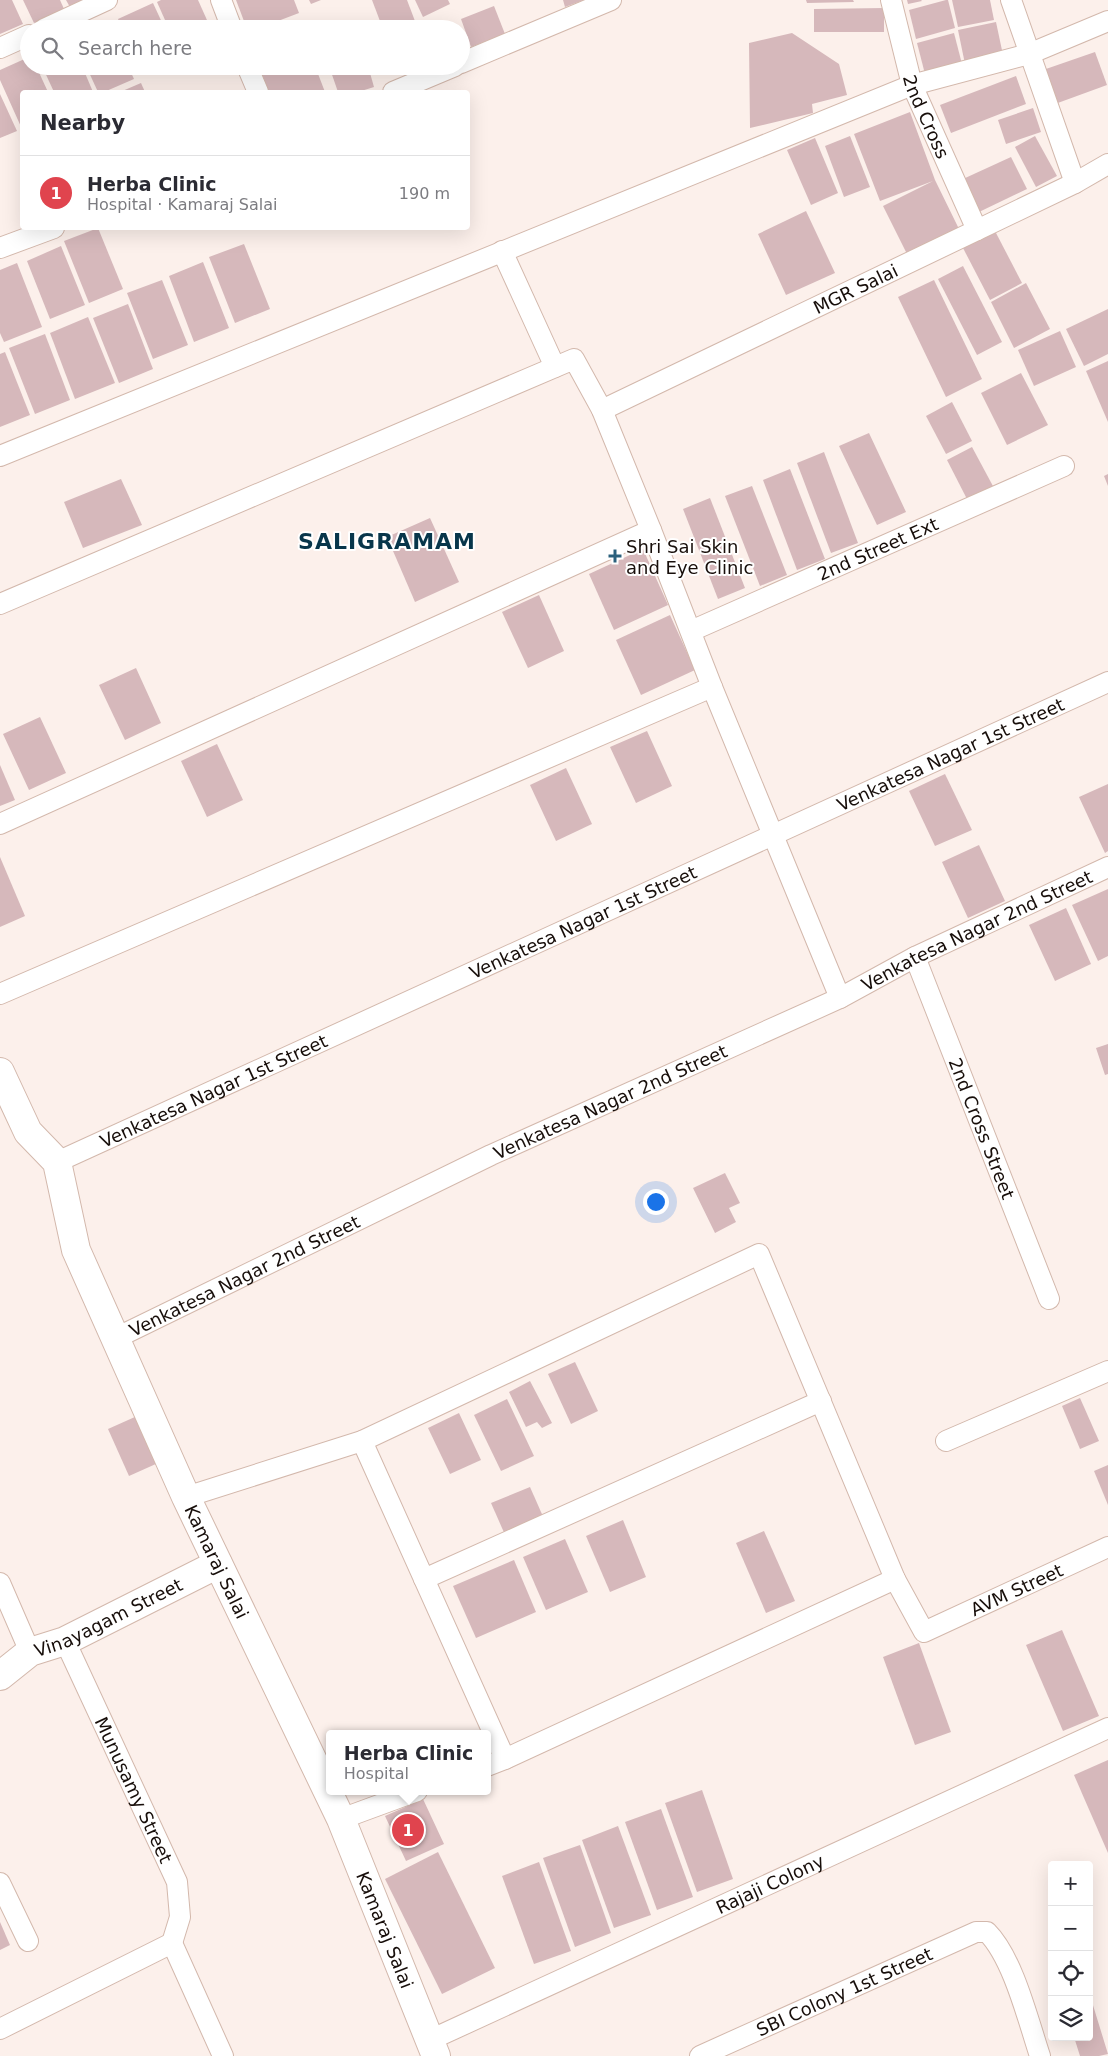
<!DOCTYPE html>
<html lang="en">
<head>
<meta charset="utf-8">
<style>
	body { margin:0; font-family:"DejaVu Sans",sans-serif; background:#f2f2f3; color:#2b2b33 }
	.controls { position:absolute; right:15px; bottom:15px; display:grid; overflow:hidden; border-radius:5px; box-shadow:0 5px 20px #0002 }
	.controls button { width:45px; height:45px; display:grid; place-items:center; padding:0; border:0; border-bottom:1px solid #e1e1e2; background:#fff; color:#2b2b33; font:25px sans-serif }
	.you { position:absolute; left:655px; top:1201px; width:18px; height:18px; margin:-12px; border:4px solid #fff; border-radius:50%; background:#1a73e8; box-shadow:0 0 0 8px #1a73e833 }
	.badge { display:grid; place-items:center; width:32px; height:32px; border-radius:50%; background:#0b8043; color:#fff; font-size:16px; font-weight:700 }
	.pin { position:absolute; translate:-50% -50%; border:2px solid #fff; box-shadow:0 1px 5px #0006 }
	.popup { position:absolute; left:326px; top:1730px; width:165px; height:65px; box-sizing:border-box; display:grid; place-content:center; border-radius:5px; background:#fff; filter:drop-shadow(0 1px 4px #0005); font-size:16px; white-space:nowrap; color:#7c7c81 }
	.popup b { font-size:19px; color:#2b2b33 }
	.popup::after { content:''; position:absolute; left:50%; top:100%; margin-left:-10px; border:10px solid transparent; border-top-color:#fff }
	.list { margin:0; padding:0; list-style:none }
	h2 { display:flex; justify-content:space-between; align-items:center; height:65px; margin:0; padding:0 20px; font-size:21px }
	h2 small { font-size:16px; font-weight:400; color:#7c7c81 }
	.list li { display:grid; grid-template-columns:32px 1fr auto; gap:15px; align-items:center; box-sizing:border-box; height:75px; padding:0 20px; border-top:1px solid #e1e1e2 }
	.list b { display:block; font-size:19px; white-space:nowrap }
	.list p { margin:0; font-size:16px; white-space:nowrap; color:#7c7c81 }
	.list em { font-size:16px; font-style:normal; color:#7c7c81 }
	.icon { flex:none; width:28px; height:28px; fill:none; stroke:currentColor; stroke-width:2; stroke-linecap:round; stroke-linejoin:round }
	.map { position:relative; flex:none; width:1108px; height:2056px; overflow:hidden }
	.search { position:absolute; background:#fff; box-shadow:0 5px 20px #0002; left:20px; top:20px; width:450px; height:55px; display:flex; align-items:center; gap:12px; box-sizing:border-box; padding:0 18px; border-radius:28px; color:#7c7c81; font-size:19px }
	.panel { position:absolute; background:#fff; box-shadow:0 5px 20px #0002; left:20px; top:90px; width:450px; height:140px; border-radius:5px }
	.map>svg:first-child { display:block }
	.building { fill:#d6b8bb }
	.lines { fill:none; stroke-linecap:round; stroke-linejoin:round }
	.street-casing { stroke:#d3b8ac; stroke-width:22 }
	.secondary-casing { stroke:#d3b8ac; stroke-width:30 }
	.street { stroke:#fff; stroke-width:20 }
	.secondary { stroke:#fff; stroke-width:28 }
	.poi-dot { fill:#2b607c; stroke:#fff; stroke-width:2 }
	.labels { text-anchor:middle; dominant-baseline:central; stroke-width:4; stroke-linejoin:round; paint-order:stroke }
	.street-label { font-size:18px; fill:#170e0a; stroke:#fff }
	.poi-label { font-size:18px; fill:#170e0a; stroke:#fff; text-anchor:start }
	.district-label { font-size:22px; font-weight:bold; letter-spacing:1px; fill:#08364b; stroke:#fff }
</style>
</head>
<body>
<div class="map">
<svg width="1108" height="2056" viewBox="0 0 1108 2056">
	<rect width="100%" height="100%" fill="#fcf0eb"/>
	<g class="building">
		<path d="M0,0H12L23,24L0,34Z"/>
		<path d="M23,0H60L64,9L34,23Z"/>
		<path d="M66,0H92L71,9Z"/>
		<path d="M161,0H198L211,29H169L157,2Z"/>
		<path d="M236,0H294L299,13L257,29H247Z"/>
		<path d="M309,0H321L311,4Z"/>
		<path d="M372,0H407L418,29H383Z"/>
		<path d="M415,0H448L450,4L423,17Z"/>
		<path d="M563,0H584L565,7Z"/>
		<path d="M806,0H853L854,2L807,3Z"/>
		<path d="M907,0H921L922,1L908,4Z"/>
		<path d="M946,0H948L955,28L916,39L909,10Z"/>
		<path d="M952,0H990L994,20L958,27Z"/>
		<path d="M153,3L165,29H122L118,19Z"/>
		<path d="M494,6L505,34L471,47L461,19Z"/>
		<path d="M884,8V32H814V9Z"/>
		<path d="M298,21L301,29H278Z"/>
		<path d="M108,22L111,29H94Z"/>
		<path d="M996,22L1003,55L965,64L958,30Z"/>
		<path d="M792,33L839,64L847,95L812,104L813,113L750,128L749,43Z"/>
		<path d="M954,33L962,64L925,74L917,43Z"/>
		<path d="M1095,52L1107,85L1055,104L1043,70Z"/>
		<path d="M29,57V66H36L48,92H22V129L0,80V70Z"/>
		<path d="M42,66H82L93,92H54Z"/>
		<path d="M86,66H128L134,79L104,92H98Z"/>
		<path d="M140,66H161L143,74Z"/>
		<path d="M259,66H315L325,92H269Z"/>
		<path d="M329,66H368L374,87L358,92H338Z"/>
		<path d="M397,66H413L399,72Z"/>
		<path d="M1016,76L1026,104L951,133L940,105Z"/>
		<path d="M141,83L145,92H120Z"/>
		<path d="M0,94L17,131L0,138Z"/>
		<path d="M1033,108L1041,132L1006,144L998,120Z"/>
		<path d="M910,112L935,180L959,229L907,254L883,206L933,181L880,201L854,134Z"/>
		<path d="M850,136L870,187L844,197L825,146Z"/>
		<path d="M1035,136L1057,176L1036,187L1015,147Z"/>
		<path d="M815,138L838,193L811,205L787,150Z"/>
		<path d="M1011,157L1027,189L979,212L963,179Z"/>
		<path d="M806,211L835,273L786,295L758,234Z"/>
		<path d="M98,228L123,289L89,303L64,241Z"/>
		<path d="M995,231L1022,283L990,300L963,248Z"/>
		<path d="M244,244L270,309L235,323L209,257Z"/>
		<path d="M61,246L85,305L50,319L27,261Z"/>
		<path d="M203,262L229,328L194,342L169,276Z"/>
		<path d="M17,263L42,327L4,342L0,333V270Z"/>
		<path d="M963,266L1002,342L977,355L938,279Z"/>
		<path d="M162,280L188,345L153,359L127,293Z"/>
		<path d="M934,280L982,379L946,397L898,297Z"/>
		<path d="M1026,283L1050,329L1014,348L991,302Z"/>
		<path d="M128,304L153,369L119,383L93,318Z"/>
		<path d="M1108,309V354L1084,366L1066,329Z"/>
		<path d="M88,317L115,383L75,399L50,333Z"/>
		<path d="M1060,331L1076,367L1034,386L1018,350Z"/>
		<path d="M45,334L70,400L35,414L9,348Z"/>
		<path d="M5,352L30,415L0,427V354Z"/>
		<path d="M1108,361V422L1086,371Z"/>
		<path d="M1021,373L1048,425L1007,445L981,393Z"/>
		<path d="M952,402L972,441L946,454L926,416Z"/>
		<path d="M869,433L906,512L877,525L839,446Z"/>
		<path d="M972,447L994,488L968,501L947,460Z"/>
		<path d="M824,452L858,543L831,553L797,463Z"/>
		<path d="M790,469L825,559L797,570L763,480Z"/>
		<path d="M1108,474V486L1104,476Z"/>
		<path d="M121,479L142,525L83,548L64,502Z"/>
		<path d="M752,486L787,575L760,586L725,496Z"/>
		<path d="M710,498L745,588L718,599L683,509Z"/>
		<path d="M430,518L459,582L415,602L387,537Z"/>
		<path d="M643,549L668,605L614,630L589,574Z"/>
		<path d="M539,595L564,651L528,668L502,612Z"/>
		<path d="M670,615L695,670L641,695L616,640Z"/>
		<path d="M136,668L161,723L125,740L99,685Z"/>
		<path d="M40,717L66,773L29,790L3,734Z"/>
		<path d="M647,731L672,786L636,803L610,747Z"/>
		<path d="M217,744L243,800L207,817L181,761Z"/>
		<path d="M0,765L15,800L0,806Z"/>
		<path d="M566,768L592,824L556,841L530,785Z"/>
		<path d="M945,774L972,830L935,846L909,791Z"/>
		<path d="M1108,784V851L1105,853L1079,797Z"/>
		<path d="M979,845L1005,901L968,918L942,862Z"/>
		<path d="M0,857L25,916L0,927Z"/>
		<path d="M1108,889V956L1098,961L1072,905Z"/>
		<path d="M1066,908L1091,964L1055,981L1029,925Z"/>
		<path d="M1108,1044V1074L1105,1075L1096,1048Z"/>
		<path d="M725,1173L740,1203L729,1208L736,1222L715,1233L693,1188Z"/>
		<path d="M575,1362L598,1411L571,1424L548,1374Z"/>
		<path d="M530,1381L552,1423L542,1428L537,1422L526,1427L509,1392Z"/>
		<path d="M1080,1398L1099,1441L1080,1449L1062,1406Z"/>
		<path d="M507,1399L534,1456L501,1471L474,1415Z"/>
		<path d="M146,1412L167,1459L129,1476L108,1429Z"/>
		<path d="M459,1413L481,1460L450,1474L428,1428Z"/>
		<path d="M1108,1465V1505L1094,1471Z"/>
		<path d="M530,1487L545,1521L506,1537L491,1503Z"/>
		<path d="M623,1520L646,1577L610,1592L586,1536Z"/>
		<path d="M764,1531L795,1601L766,1613L736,1543Z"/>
		<path d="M565,1539L588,1592L546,1610L523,1557Z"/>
		<path d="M514,1560L536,1612L476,1638L453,1586Z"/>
		<path d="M1062,1630L1099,1716L1063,1731L1026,1645Z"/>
		<path d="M919,1643L951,1732L915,1745L883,1657Z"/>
		<path d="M1108,1760V1853L1074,1775Z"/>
		<path d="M702,1790L733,1879L697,1892L665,1803Z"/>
		<path d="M423,1799L444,1844L406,1861L385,1816Z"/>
		<path d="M661,1809L693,1897L657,1910L625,1822Z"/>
		<path d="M618,1826L651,1915L614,1928L582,1840Z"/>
		<path d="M580,1845L611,1933L575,1947L543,1858Z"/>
		<path d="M438,1852L495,1968L442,1994L385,1879Z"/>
		<path d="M539,1862L571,1951L534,1964L502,1876Z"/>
		<path d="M0,1922L10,1945L0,1950Z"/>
		<path d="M1092,2002L1108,2054L1099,2056H1080L1074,2037H1089V2003Z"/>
	</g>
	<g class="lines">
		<g class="street-casing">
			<g id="street">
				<path d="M221,0L232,29"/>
				<path id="s1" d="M891,0L912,85L977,230"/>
				<path d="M1011,0L1075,183"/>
				<path d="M44,29L107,0"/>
				<path d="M0,48L29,35"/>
				<path d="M461,63L611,0"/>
				<path d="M247,66L258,92"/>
				<path d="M393,92L455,66"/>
				<path d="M0,248L54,228"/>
				<path d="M502,251L555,367"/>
				<path id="s2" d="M602,410L1075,183L1108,164"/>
				<path d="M0,456L912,85L1029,54L1108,21"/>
				<path d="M0,604L574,359L602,410L651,530L712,687L840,998"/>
				<path id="s3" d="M691,631L1064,466"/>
				<path d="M0,824L651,530"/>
				<path id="s4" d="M915,957L1049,1299"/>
				<path d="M0,994L712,687"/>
				<path id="s5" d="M57,1162L1108,682"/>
				<path id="s6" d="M114,1339L491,1155L840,998L915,957L1108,867"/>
				<path d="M362,1441L505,1759"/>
				<path d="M946,1441L1108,1371"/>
				<path id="s7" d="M186,1497L362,1441L759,1254L895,1579L924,1632L1108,1547"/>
				<path d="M424,1579L821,1401"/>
				<path d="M0,1583L30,1652"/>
				<path id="s8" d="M65,1641L177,1882L180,1917L172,1943"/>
				<path d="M487,1766L505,1759L895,1579"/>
				<path d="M341,1819L417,1791"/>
				<path d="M0,1883L28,1941"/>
				<path d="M172,1943L223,2056"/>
				<path d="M0,2029L172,1943"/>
				<path id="s9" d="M430,2040L1108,1728"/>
				<path id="s10" d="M700,2056L976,1932H987C1013,1958 1028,2020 1040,2056"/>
			</g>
		</g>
		<g class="secondary-casing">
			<g id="secondary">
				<path id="s11" d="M0,1072L28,1132L57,1162L76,1250L186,1497L341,1819L436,2056"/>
				<path id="s12" d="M0,1676L30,1652L65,1641L218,1564"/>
			</g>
		</g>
		<use href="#street" class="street"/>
		<use href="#secondary" class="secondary"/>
	</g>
	<path class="poi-dot" d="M612.5 548.5h5v5h5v5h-5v5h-5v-5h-5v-5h5z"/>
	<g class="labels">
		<g class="street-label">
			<text stroke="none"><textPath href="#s1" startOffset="122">2nd Cross</textPath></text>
			<text stroke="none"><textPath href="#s2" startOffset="281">MGR Salai</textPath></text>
			<text stroke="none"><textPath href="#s3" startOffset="204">2nd Street Ext</textPath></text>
			<text stroke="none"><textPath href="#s5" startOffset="982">Venkatesa Nagar 1st Street</textPath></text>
			<text stroke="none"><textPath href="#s5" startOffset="578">Venkatesa Nagar 1st Street</textPath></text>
			<text stroke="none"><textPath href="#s6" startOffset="955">Venkatesa Nagar 2nd Street</textPath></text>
			<text stroke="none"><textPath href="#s5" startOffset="172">Venkatesa Nagar 1st Street</textPath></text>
			<text stroke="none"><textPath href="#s6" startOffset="550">Venkatesa Nagar 2nd Street</textPath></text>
			<text stroke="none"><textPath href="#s4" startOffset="184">2nd Cross Street</textPath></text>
			<text stroke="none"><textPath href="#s6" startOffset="145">Venkatesa Nagar 2nd Street</textPath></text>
			<text stroke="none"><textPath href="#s11" startOffset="540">Kamaraj Salai</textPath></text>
			<text stroke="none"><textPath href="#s7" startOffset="1138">AVM Street</textPath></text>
			<text stroke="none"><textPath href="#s12" startOffset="124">Vinayagam Street</textPath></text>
			<text stroke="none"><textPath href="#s8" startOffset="164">Munusamy Street</textPath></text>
			<text stroke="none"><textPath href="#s9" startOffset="374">Rajaji Colony</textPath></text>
			<text stroke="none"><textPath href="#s11" startOffset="945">Kamaraj Salai</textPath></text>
			<text stroke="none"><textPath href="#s10" startOffset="158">SBI Colony 1st Street</textPath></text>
		</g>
		<g class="poi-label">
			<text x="626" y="546">Shri Sai Skin<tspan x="626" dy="21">and Eye Clinic</tspan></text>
		</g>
		<g class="district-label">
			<text x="387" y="541">SALIGRAMAM</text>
		</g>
	</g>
</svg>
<div class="controls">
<button>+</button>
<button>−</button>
<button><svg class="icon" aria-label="locate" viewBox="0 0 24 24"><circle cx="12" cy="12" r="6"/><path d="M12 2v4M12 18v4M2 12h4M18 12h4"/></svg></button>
<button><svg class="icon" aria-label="layers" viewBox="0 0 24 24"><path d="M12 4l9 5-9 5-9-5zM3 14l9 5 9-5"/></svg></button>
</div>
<div class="you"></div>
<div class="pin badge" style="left:408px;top:1830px;background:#e0444e">1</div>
<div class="popup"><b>Herba Clinic</b>Hospital</div>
<div class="search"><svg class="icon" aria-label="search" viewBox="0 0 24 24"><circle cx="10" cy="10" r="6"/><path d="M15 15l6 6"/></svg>Search here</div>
<section class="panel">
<h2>Nearby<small></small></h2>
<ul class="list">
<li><span class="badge" style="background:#e0444e">1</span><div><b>Herba Clinic</b><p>Hospital · Kamaraj Salai</p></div><em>190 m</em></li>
</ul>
</section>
</div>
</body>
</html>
